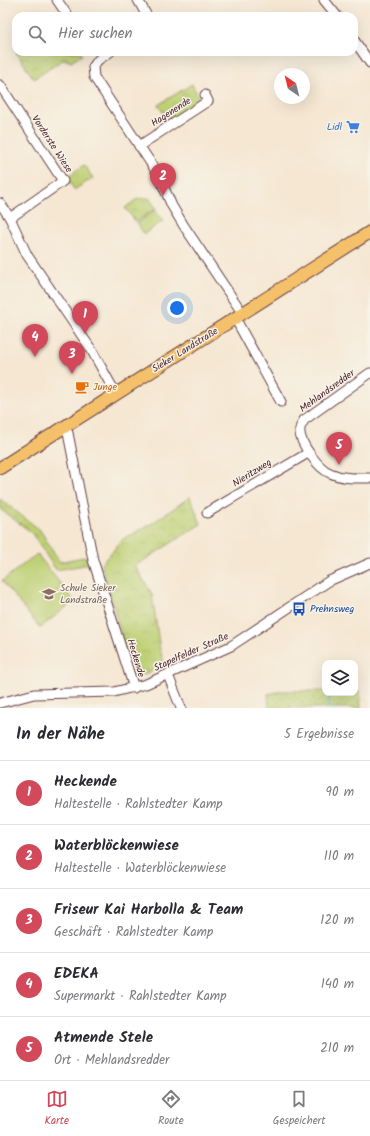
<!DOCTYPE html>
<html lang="de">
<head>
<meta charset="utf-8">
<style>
	body { margin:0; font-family:Kalam,sans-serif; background:#f2f2f3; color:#2b2b33 }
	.controls { position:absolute; right:12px; bottom:12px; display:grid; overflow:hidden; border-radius:8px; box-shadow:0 4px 16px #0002 }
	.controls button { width:36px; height:36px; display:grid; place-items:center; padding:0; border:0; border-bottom:1px solid #e1e1e2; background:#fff; color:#2b2b33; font:20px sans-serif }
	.compass { position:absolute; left:274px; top:68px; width:36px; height:36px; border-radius:50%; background:#fff; box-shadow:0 4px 16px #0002; rotate:325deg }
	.you { position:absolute; left:177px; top:308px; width:14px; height:14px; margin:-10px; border:3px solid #fff; border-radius:50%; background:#1a73e8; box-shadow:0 0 0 6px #1a73e833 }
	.badge { display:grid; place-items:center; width:26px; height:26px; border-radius:50%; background:#d1495b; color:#fff; font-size:13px; font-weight:700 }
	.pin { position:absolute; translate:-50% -33px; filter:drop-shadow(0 1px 2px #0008) }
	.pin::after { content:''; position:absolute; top:21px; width:14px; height:12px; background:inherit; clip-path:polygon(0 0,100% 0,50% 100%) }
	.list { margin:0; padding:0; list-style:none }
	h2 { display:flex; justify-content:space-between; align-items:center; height:52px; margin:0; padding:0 16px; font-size:17px }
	h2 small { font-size:13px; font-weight:400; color:#7c7c81 }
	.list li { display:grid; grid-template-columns:26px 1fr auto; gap:12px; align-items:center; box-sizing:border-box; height:64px; padding:0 16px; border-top:1px solid #e1e1e2 }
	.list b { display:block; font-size:15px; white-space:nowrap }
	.list p { margin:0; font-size:13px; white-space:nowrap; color:#7c7c81 }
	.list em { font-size:13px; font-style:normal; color:#7c7c81 }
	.icon { flex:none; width:22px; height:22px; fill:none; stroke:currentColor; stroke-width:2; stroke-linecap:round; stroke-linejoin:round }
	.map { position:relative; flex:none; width:370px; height:708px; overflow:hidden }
	.search { position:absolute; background:#fff; box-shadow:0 4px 16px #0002; left:12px; right:12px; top:12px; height:44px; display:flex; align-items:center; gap:10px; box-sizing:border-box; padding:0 14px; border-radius:12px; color:#7c7c81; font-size:15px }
	.sheet { height:372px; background:#fff }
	nav { display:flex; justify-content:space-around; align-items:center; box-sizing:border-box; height:56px; border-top:1px solid #e1e1e2; background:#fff; font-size:11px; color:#7c7c81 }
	nav a { display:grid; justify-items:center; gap:2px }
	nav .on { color:#d1495b }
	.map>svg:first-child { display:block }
	.grass { fill:url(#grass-dots); stroke:#847850 }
	.park { fill:url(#park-crowns); stroke:#847850 }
	.pitch { fill:#bed074; stroke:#847850 }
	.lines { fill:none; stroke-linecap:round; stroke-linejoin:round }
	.stream { stroke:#4fbacb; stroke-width:2 }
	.minor-casing { stroke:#643d44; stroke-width:11 }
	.major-casing { stroke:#643d44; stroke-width:14 }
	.minor { stroke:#fff; stroke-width:9 }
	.major { stroke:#f4c16a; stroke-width:12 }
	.labels { text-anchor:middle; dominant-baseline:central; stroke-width:3; stroke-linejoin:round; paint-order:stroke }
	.street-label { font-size:10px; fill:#4a1f2b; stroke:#f7f3e8 }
	.shop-label { font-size:10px; fill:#366cbe; stroke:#f7f3e8; text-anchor:end }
	.food-label { font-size:10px; fill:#c56008; stroke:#f7f3e8; text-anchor:start }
	.education-label { font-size:10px; fill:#785e54; stroke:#f7f3e8; text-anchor:start }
	.transit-label { font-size:10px; fill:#164399; stroke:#f7f3e8; text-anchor:start }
</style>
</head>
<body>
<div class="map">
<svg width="370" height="708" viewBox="0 0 370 708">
	<defs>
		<pattern id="grass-dots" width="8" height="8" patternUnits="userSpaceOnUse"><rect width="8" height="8" fill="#bed074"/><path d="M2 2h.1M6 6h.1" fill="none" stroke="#a5b265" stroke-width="1.8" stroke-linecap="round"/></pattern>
		<pattern id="park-crowns" width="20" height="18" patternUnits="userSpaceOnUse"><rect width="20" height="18" fill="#bed074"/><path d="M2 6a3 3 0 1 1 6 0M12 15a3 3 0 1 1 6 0" fill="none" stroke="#a5b265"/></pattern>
	</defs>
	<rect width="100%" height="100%" fill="#f7f3e8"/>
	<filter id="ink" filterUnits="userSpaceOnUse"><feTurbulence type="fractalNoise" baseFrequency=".025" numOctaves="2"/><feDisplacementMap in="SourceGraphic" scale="8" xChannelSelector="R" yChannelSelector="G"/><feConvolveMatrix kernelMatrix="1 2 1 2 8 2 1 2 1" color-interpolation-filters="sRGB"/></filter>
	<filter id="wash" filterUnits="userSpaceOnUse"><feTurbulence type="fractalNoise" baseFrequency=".012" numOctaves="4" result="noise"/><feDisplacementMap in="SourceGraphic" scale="16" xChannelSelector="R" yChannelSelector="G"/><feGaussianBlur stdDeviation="0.9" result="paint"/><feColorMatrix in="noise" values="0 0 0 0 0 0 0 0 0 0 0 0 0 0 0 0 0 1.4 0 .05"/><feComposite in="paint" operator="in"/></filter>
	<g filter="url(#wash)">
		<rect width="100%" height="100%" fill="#f5e7d2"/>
		<path class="grass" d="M283,691H325V693H355V691H360L361,708H269L268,694Z"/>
		<g class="park">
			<path d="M16,52H80L82,55L71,62L64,59L34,79Z"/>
			<path d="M192,84L200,100L169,121L158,105Z"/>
			<path d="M84,165L93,178L74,190L68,176Z"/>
			<path d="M149,198L156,208L136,222L125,208L137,199Z"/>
			<path d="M190,497L201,524L135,566L152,594L160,650L165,666L134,678L101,564L123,539L151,524Z"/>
			<path d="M0,499L40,530L60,562L88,556L90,564L56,570L31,532L0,509Z"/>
		</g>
		<g class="pitch">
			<path d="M155,210L163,221L144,234L137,223Z"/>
			<path d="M37,554L74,601L40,628L2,581Z"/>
		</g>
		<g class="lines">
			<path class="stream" d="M329,708V697"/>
		</g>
	</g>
	<g filter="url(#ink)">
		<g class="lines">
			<g class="minor-casing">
				<g id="minor">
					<path d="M57,0L68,16"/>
					<path d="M138,0L147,16"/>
					<path d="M324,0L337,16"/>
					<path d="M354,40L370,63"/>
					<path d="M110,52L98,60L93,67L94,77L158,174L172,206L184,226L243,314"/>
					<path d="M0,85L63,181L10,218"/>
					<path d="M139,146L208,101L205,95"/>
					<path d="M0,203L10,218L27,255L91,349L116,394"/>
					<path d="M235,318L281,402"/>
					<path d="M370,373L304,420C303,423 300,426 300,429C298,442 319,469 330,473C343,479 356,478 370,478"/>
					<path d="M64,426L68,433L93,560L134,688"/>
					<path d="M207,513L308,453"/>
					<path d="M168,675L181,708"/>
					<path d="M0,703L34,694L114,692L146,684L231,646L329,581L370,563"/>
				</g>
			</g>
			<g class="major-casing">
				<path id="major" d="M0,468L370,232"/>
			</g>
			<use href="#minor" class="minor"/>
			<use href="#major" class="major"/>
		</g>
	</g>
	<defs>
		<g id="supermarket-bare" transform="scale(1.08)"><path d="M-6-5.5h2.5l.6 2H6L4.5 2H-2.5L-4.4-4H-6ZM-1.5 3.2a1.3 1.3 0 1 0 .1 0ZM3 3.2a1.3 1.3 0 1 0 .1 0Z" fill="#3f7fe0" stroke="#f7f3e8" stroke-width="2.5" paint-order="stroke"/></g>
		<g id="cafe-bare" transform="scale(1.08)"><path d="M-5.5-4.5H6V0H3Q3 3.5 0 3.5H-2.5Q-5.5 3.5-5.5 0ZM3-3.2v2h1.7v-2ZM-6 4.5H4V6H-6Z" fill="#e8710a" stroke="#f7f3e8" stroke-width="2.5" paint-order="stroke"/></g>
		<g id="school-bare" transform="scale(1.08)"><path d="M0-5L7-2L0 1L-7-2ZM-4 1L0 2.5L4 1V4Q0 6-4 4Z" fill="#8d6e63" stroke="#f7f3e8" stroke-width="2.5" paint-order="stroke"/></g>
		<g id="bus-bare" transform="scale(1.08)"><path d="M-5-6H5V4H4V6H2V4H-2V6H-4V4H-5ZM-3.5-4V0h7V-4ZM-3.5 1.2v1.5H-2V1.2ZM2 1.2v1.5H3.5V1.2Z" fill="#1a4fb4" stroke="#f7f3e8" stroke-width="2.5" paint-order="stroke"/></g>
	</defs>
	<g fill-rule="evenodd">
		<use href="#supermarket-bare" x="353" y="127"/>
		<use href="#cafe-bare" x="82" y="387"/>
		<use href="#school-bare" x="49" y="594"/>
		<use href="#bus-bare" x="299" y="609"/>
	</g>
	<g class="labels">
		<g class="street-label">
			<text transform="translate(171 112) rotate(-33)">Hagenende</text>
			<text transform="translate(52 144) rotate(57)">Vorderste Wiese</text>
			<text transform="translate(185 350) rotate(-32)">Sieker Landstraße</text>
			<text transform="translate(327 391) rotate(-36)">Mehlandsredder</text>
			<text transform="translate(252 473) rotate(-32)">Nieritzweg</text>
			<text transform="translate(191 652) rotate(-24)">Stapelfelder Straße</text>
			<text transform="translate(136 658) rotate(73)">Heckende</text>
		</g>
		<g class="shop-label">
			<text x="342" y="127">Lidl</text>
		</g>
		<g class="food-label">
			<text x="93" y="387">Junge</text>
		</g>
		<g class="education-label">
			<text x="60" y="588">Schule Sieker<tspan x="60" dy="12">Landstraße</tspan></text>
		</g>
		<g class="transit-label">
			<text x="310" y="609">Prehnsweg</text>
		</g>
	</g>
</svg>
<div class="controls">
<button><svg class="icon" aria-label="layers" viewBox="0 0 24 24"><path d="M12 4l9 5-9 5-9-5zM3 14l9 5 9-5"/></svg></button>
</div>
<svg class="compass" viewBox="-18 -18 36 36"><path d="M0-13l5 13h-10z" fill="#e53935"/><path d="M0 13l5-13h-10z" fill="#7c7c81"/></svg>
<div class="you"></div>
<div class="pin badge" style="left:85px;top:334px">1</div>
<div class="pin badge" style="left:163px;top:196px">2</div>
<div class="pin badge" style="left:72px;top:374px">3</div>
<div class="pin badge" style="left:35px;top:357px">4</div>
<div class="pin badge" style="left:339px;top:465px">5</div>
<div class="search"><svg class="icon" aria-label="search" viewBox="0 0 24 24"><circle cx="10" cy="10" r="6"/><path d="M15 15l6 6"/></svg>Hier suchen</div>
</div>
<section class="sheet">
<h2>In der Nähe<small>5 Ergebnisse</small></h2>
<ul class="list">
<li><span class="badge">1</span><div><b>Heckende</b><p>Haltestelle · Rahlstedter Kamp</p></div><em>90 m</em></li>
<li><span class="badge">2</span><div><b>Waterblöckenwiese</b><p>Haltestelle · Waterblöckenwiese</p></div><em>110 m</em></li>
<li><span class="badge">3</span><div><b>Friseur Kai Harbolla &amp; Team</b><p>Geschäft · Rahlstedter Kamp</p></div><em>120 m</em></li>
<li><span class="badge">4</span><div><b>EDEKA</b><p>Supermarkt · Rahlstedter Kamp</p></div><em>140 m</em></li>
<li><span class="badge">5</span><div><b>Atmende Stele</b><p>Ort · Mehlandsredder</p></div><em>210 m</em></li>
</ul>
</section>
<nav>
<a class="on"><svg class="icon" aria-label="map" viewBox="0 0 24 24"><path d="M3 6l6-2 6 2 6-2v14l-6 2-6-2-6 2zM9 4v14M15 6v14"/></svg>Karte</a>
<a><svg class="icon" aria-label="directions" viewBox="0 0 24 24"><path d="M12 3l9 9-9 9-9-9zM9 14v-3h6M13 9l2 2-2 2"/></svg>Route</a>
<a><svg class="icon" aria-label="saved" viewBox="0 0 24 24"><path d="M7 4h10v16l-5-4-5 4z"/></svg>Gespeichert</a>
</nav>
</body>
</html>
